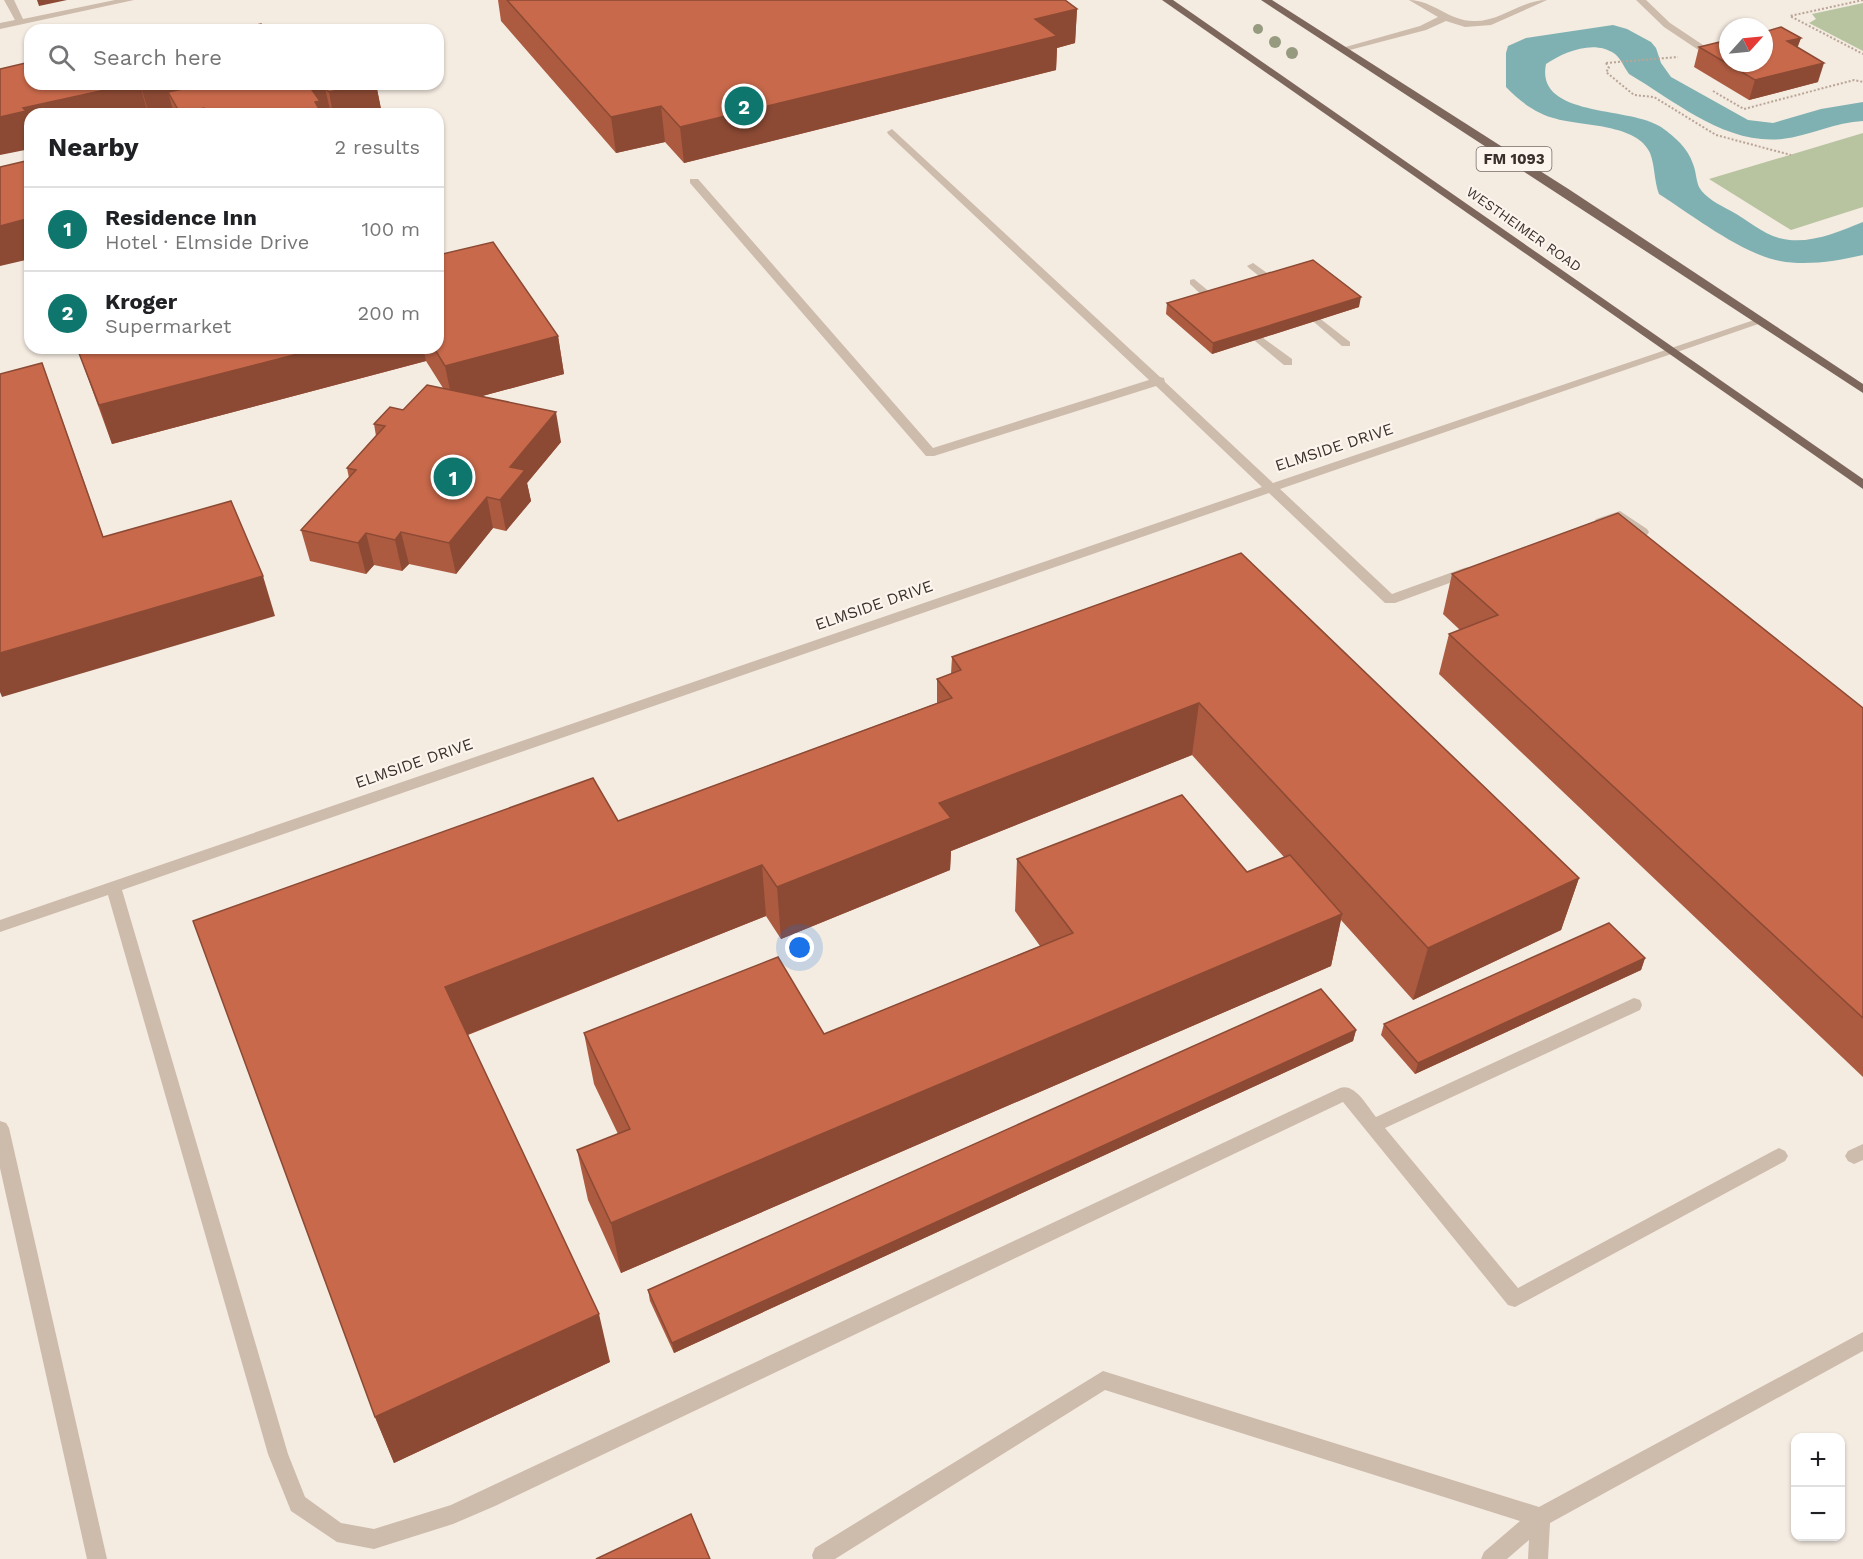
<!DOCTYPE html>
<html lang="en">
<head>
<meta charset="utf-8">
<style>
	body { margin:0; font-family:"Work Sans",sans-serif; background:#f2f2f2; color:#202124 }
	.controls { position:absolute; right:18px; bottom:18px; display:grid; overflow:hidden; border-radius:12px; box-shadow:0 2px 4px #0004 }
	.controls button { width:54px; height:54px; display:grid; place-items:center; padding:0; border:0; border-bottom:2px solid #e0e0e0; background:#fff; color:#202124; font:30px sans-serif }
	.compass { position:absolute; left:1719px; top:18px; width:54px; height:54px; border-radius:50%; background:#fff; box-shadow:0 2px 4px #0004; rotate:63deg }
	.you { position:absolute; left:800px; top:948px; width:21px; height:21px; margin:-15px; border:4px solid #fff; border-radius:50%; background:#1a73e8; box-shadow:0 0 0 9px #1a73e833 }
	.badge { display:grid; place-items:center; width:39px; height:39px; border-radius:50%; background:#0f766e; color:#fff; font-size:20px; font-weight:700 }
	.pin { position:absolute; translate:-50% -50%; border:3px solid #fff; box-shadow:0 2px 6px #0006 }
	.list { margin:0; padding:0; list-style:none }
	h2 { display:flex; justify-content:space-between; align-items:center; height:78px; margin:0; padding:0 24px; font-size:26px }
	h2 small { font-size:20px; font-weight:400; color:#757577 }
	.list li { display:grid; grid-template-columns:39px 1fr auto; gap:18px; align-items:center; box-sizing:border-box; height:84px; padding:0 24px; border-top:2px solid #e0e0e0 }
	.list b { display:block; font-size:22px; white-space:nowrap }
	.list p { margin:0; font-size:20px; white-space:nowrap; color:#757577 }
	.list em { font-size:20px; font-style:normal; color:#757577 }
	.icon { flex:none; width:33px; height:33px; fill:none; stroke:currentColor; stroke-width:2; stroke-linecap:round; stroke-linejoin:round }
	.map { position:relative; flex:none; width:1863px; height:1559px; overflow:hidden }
	.search { position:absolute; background:#fff; box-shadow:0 2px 4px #0004; left:24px; top:24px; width:420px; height:66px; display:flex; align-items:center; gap:15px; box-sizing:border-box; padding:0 21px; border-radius:18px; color:#757577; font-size:22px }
	.panel { position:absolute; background:#fff; box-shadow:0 2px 4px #0004; left:24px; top:108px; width:420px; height:246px; border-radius:18px }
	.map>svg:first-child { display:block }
	.green { fill:#b8c4a0 }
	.water { fill:#7fb0b2 }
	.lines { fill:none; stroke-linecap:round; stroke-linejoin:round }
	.path { stroke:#b9a596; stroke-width:2; stroke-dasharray:2 2; stroke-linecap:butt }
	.minor { fill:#cdbbac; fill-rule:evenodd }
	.major { fill:#7d675c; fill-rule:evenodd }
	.path-bridge { stroke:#b9a596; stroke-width:2; stroke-dasharray:2 2; stroke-linecap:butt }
	.tree { fill:#969b7f }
	.wall { fill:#ac5a40 }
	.shaded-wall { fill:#8c4a34 }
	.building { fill:#c8694b; stroke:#8c4a34; stroke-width:1.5 }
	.labels { text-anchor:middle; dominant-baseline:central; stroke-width:4.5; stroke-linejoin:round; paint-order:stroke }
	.far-street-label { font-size:14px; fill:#3b302b; stroke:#fbf5ee }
	.shield { fill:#fbf5ee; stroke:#756b66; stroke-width:1.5 }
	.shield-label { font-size:15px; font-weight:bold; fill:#3b302b }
	.street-label { font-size:16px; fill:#3b302b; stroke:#fbf5ee }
</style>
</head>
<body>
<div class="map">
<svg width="1863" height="1559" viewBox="0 0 1863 1559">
	<rect width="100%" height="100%" fill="#f4ebe1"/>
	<g class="green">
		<path d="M1863,3V51L1809,23L1816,19L1812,14Z"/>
		<path d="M1863,133V207L1791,230L1709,179Z"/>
	</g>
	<path class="water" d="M1613,25L1627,29L1651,42L1656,48L1661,63L1671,77L1748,120L1773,123L1821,109L1863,102V121C1836,122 1809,136 1782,139C1725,145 1675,101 1629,74C1624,67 1621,59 1615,54C1594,39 1564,52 1546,64C1535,118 1630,106 1661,127C1675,137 1688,148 1693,164C1696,171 1696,180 1699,187C1705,198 1720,205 1731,211C1746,219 1763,234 1779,238C1807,246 1838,232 1863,222V255C1837,261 1806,266 1780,261C1742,254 1692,215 1659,194C1654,181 1655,165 1650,153C1638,124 1582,126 1557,119C1537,114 1520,102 1506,87V53L1508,46L1526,38Z"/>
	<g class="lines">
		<g class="path">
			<path d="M1863,0L1790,16L1863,54"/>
			<path d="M1606,63L1609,68L1606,72L1634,95L1654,97L1716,135L1791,155"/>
			<path d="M1713,91L1744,109L1854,80L1863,82"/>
		</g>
		<g class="minor">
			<path d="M4,0H14L23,19L115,0H134L0,29V23L15,20Z"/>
			<path d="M1409,0C1433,0 1450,22 1475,21C1501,21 1521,0 1547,0L1491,25L1465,27L1446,21L1426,30L1342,52V48L1420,26L1438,17Z"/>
			<path d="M1636,0H1646L1670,23L1718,55V59H1712L1664,27Z"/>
			<path d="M892,129L1160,377L1164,378L1165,382L1273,483L1757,319H1765L1767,321L1280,489L1392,594L1464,568L1469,567L1476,571L1474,574L1395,603H1385L1269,493L122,890L288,1454L305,1497L341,1523L374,1529L451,1505L1340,1088C1355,1083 1367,1106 1376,1117L1634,998L1640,1000L1642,1005L1640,1010L1385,1128L1518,1288L1773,1151L1779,1148L1785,1151L1788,1156L1785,1161L1515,1307L1508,1305L1343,1102L495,1506L453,1524L374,1549L337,1542L291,1511L268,1454L108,895L0,932V920L1262,487L1156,386L934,456H926L690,183V179H698L933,448L1149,380L888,134L887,132Z"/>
			<path d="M1253,263L1277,280V284H1269L1249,268L1247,266Z"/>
			<path d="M1194,279L1217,298V302H1209L1190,284V280Z"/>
			<path d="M1318,317L1350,342V346H1342L1314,322L1312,320Z"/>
			<path d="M1259,335L1292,359V365H1284L1255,341V337Z"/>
			<path d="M1620,511L1647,529L1649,532L1647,535H1637L1618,520L1601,526L1594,522L1596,519Z"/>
			<path d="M0,1121L6,1123L9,1128L107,1559H87L0,1168Z"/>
			<path d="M1863,1144V1160L1854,1164L1848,1161L1845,1156L1848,1151Z"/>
			<path d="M1863,1332V1351L1550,1523L1548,1559H1528L1529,1540L1507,1559H1481L1484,1552L1520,1521L1105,1390L835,1559H813L812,1555L815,1548L1103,1371L1539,1507Z"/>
		</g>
		<g class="major">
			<path d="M1162,0H1173L1863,479V489Z"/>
			<path d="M1261,0H1272L1570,190L1863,384V393Z"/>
		</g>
		<path class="path-bridge" d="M1606,63L1678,57"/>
	</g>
	<g class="tree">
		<circle cx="1258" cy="29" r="5"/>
		<circle cx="1275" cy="42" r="6"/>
		<circle cx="1292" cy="53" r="6"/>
	</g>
	<g class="wall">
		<path d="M498,0H1065L1077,9L1075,43L1057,48L1056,70L684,163L665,142L616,153L501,21Z"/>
		<path d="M1801,38L1797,47L1818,82L1749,100L1694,67L1699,47Z"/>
		<path d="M30,84H376L382,114H30Z"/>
		<path d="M1167,303L1359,307L1212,354L1166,314Z"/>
		<path d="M558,336L564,374L482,396L561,442L527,483L531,501L506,531L493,528L456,574L409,564L402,571L374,565L366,574L310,561L301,530L349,478L347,468L376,436L374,424L403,410L443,388L426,361L112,444L77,348H438Z"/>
		<path d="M1241,553L1579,878L1561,930L1413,1000L1341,920L1331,966L621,1273L588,1200L577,1150L618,1134L594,1084L584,1033L824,1034L1040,946L1015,911L1017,859L1247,872L1284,857L1192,755L951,851L950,870L781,939L766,916L468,1035L610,1362L394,1463L375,1417L193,921L618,821L937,703V679L951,674L952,657Z"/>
		<path d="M1452,574L1863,708V1077L1439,674L1449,634L1460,630L1443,614Z"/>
		<path d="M1645,958L1641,970L1415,1074L1381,1035L1384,1024Z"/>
		<path d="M1356,1030L1353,1041L674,1353L650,1301L648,1290Z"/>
	</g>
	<g class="shaded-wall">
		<path d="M37,0H67L39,6Z"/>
		<path d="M1077,9L1075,43L1057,48L1056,70L684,163L680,127L1035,19Z"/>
		<path d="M1801,38L1794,57L1787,41Z"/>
		<path d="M1824,63L1818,82L1749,100L1755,80Z"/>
		<path d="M154,84H196L202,109L197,86L206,114H180L168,92L174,114H149L141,87Z"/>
		<path d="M367,84H376L382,114H333L329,92Z"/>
		<path d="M140,85L148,114H30V149L0,155V117L23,108L114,88Z"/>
		<path d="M325,88L331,114H317L312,90Z"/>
		<path d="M661,106L665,142L616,153L611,117Z"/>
		<path d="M225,111L226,114H212Z"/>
		<path d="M30,218V259L0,266V226Z"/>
		<path d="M1361,297L1359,307L1212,354L1213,343Z"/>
		<path d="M558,336L564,374L453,404L445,366Z"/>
		<path d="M321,348H423L426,361L112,444L99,405Z"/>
		<path d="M42,363L56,402L117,576L103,537Z"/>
		<path d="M556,412L561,442L527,483L531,501L506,531L500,500L510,467Z"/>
		<path d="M487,497L493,528L456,574L449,543Z"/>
		<path d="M401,532L409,564L402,571L395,540Z"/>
		<path d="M366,533L374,565L366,574L358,543Z"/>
		<path d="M263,576L275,616L2,697L0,692V653Z"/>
		<path d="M1199,703L1192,755L951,851L950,870L781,939L777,887L939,803Z"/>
		<path d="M762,865L766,916L459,1038L445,987Z"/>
		<path d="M1579,878L1561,930L1413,1000L1428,948Z"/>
		<path d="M1342,914L1331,966L621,1273L611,1223Z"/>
		<path d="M1645,958L1641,970L1415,1074L1418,1063Z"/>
		<path d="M1356,1030L1353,1041L674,1353L672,1343Z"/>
		<path d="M599,1314L610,1362L394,1463L375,1417Z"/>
	</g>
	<g class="building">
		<path d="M507,0H1065L1077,9L1035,19L1057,36L680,127L661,106L611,117Z"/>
		<path d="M261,24L265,30H231Z"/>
		<path d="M224,26L226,30H205Z"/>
		<path d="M1781,27L1801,38L1787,41L1824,63L1755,80L1699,47L1728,40V63H1764V32Z"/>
		<path d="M30,62V84H154L141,87L140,85L114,88L23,108L26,111L0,117V69Z"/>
		<path d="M196,84H367L329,92L325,88L312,90L320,101L315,102L322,114H226L225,111L207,114L204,108L180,113L168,92L197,86Z"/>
		<path d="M30,160V218L0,226V167Z"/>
		<path d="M493,242L558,336L445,366L434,348H438V255Z"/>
		<path d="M1313,260L1361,297L1213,343L1167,303Z"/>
		<path d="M77,348H321L99,405Z"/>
		<path d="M42,363L103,537L231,501L263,576L0,653V374Z"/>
		<path d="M427,385L556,412L510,467L525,470L500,500L487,497L449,543L401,532L395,540L366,533L358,543L301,530L356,470L347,468L385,426L374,424L390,407L403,410Z"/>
		<path d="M1618,513L1863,708V1018L1449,634L1498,615L1452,574Z"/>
		<path d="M1241,553L1579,878L1428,948L1199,703L939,803L951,818L777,887L762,865L445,987L599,1314L375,1417L193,921L593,778L618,821L952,698L937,679L961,670L952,657Z"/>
		<path d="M1182,795L1247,872L1290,855L1342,914L611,1223L577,1150L630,1129L584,1033L778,957L824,1034L1073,933L1017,859Z"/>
		<path d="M1609,923L1645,958L1418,1063L1384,1024Z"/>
		<path d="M1321,989L1356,1030L672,1343L648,1290Z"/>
		<path d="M691,1514L710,1559H596Z"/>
	</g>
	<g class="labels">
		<g class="far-street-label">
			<text transform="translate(1524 229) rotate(35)">WESTHEIMER ROAD</text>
		</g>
		<rect class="shield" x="1476.5" y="147" width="75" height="24" rx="4.5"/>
		<g class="shield-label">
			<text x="1514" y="159">FM 1093</text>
		</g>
		<g class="street-label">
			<text transform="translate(1334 447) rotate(-18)">ELMSIDE DRIVE</text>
			<text transform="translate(874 605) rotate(-19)">ELMSIDE DRIVE</text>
			<text transform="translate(414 763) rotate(-19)">ELMSIDE DRIVE</text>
		</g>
	</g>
</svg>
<div class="controls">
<button>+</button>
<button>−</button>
</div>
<svg class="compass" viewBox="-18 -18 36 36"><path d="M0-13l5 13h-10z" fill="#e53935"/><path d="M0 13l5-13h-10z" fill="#757577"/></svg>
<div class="you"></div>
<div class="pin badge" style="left:453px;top:477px">1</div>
<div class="pin badge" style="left:744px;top:106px">2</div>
<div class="search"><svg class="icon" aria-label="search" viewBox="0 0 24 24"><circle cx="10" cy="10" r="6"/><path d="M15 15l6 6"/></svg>Search here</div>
<section class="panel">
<h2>Nearby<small>2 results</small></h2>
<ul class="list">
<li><span class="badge">1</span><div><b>Residence Inn</b><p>Hotel · Elmside Drive</p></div><em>100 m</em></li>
<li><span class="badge">2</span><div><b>Kroger</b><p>Supermarket</p></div><em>200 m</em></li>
</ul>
</section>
</div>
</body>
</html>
